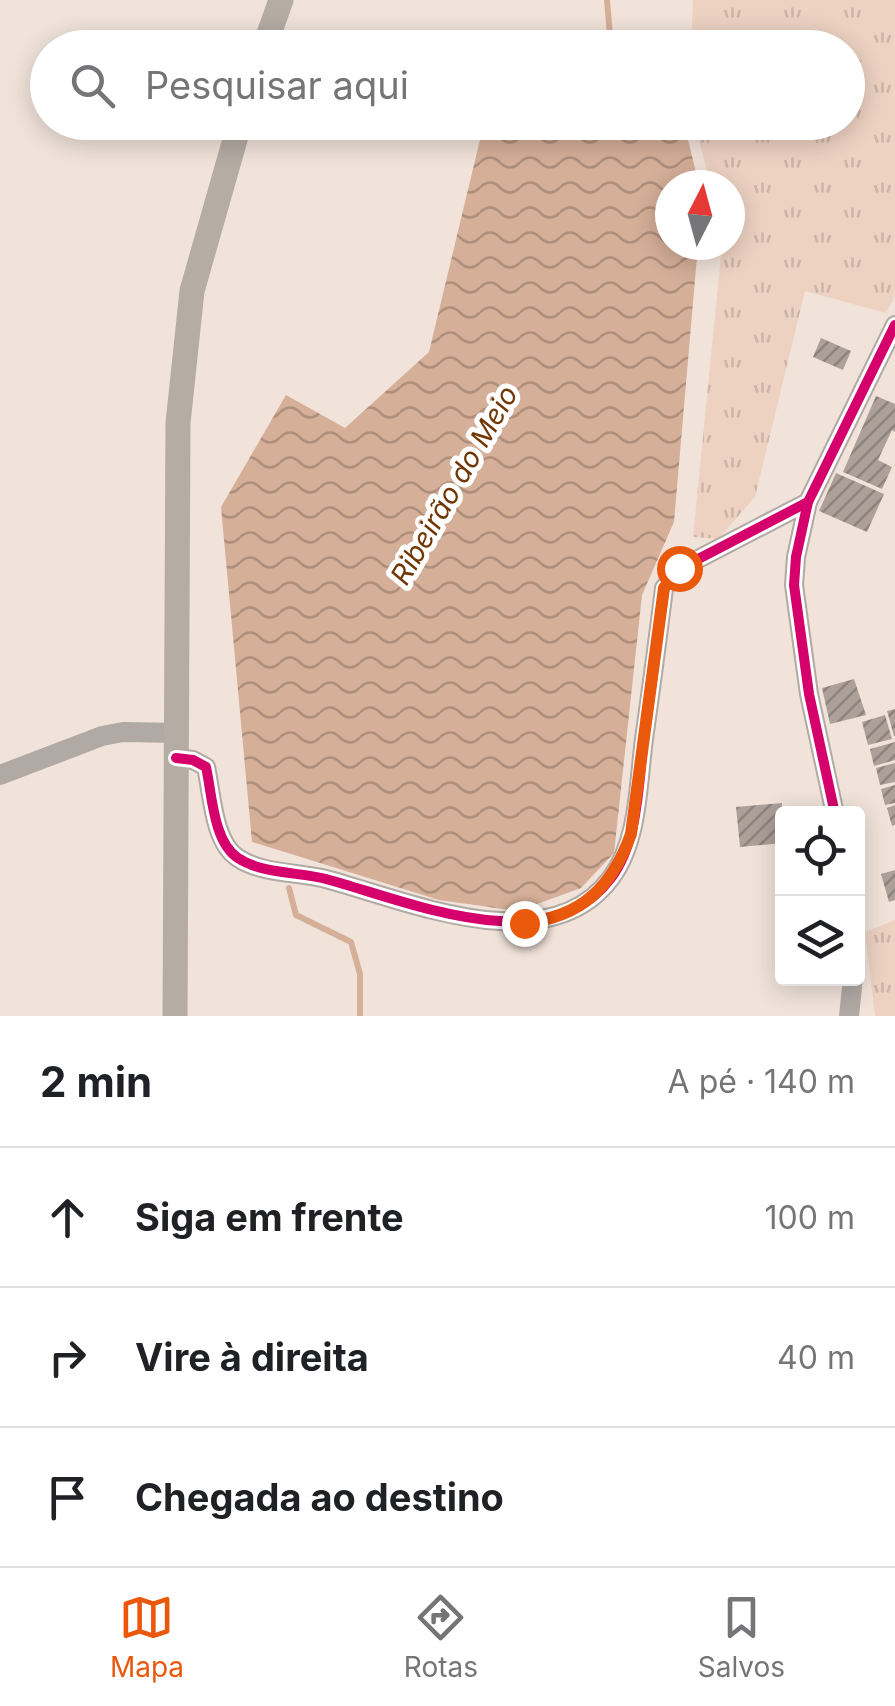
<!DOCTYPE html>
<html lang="pt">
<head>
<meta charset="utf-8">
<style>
	body { margin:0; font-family:Inter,sans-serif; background:#f6f6f6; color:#202124 }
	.controls { position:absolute; right:30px; bottom:30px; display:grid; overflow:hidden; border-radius:10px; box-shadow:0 5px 25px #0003 }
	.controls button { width:90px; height:90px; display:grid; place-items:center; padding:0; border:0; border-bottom:2px solid #e0e0e0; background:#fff; color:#202124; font:50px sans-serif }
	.compass { position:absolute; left:655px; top:170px; width:90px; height:90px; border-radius:50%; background:#fff; box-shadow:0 5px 25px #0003; rotate:6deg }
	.stop { position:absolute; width:30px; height:30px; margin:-22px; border:8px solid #ea580c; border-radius:50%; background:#fff }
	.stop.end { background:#ea580c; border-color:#fff; box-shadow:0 2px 10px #0008 }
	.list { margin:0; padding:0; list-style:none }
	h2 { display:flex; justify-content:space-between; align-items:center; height:130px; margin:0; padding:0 40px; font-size:42px }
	h2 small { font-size:32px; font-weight:400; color:#757577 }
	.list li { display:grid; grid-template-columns:65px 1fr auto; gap:30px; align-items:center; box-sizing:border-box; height:140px; padding:0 40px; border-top:2px solid #e0e0e0 }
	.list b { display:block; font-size:38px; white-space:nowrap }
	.list em { font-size:32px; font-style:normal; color:#757577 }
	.icon { flex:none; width:55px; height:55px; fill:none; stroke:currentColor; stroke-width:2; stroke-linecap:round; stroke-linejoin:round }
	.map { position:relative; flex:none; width:895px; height:1016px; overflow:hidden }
	.search { position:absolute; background:#fff; box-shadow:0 5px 25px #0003; left:30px; right:30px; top:30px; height:110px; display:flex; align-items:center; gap:25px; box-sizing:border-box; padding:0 35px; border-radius:55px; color:#757577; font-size:38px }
	.sheet { height:550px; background:#fff }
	nav { display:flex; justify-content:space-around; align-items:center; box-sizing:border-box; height:140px; border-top:2px solid #e0e0e0; background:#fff; font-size:28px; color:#757577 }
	nav a { display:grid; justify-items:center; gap:5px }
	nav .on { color:#ea580c }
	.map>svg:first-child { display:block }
	.grass { fill:url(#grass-tufts) }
	.water { fill:url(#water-waves) }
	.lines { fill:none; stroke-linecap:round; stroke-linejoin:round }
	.stream { stroke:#d5af98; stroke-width:6 }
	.building { fill:url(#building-hatch) }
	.minor { stroke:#b0a9a4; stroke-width:20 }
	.major { stroke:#b5aca4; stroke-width:25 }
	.cycleway-casing { stroke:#fff; stroke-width:16 }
	.cycleway { stroke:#d6006c; stroke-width:10 }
	.route { stroke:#ea580c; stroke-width:12 }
	.labels { text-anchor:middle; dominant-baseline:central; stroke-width:10; stroke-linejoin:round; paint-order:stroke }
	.water-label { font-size:28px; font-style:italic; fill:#713602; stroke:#fff }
</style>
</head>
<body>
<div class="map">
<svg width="895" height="1016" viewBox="0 0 895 1016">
	<defs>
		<pattern id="grass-tufts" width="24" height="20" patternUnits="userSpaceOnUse" patternTransform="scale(2.5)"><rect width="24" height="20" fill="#edd2c2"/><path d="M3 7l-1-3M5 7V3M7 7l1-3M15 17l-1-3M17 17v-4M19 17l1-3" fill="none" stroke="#ccb4a6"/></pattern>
		<pattern id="water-waves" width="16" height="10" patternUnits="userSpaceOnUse" patternTransform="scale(2.5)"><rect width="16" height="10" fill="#d5af98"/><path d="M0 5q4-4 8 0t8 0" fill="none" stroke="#ae8f7c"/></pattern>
		<pattern id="building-hatch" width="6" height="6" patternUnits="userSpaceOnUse" patternTransform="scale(2.5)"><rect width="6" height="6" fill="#aca099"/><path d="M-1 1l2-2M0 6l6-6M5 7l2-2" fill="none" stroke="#8d837c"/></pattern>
	</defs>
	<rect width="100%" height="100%" fill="#f1e3da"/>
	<g class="grass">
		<path d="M693,0H895V296L886,313L805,291L755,497L718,539L693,537L722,245H730V185H711L694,123L848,122V48H691Z"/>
		<path d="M895,920V1016H875L865,932Z"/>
	</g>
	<path class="water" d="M484,123H684L699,185H670V245H698L674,522L642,595L614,853L581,888L518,911L439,900L252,842L221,507L286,395L345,428L429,352Z"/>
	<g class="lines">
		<g class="stream">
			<path d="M607,0L611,48"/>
			<path d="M289,888L296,915L351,942L360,974V1016"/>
		</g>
	</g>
	<g class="building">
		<path d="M821,338L851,351L843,370L813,357Z"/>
		<path d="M876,396L895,404V432L892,430L878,460L892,467L882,489L843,472Z"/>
		<path d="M836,473L884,494L867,532L819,511Z"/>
		<path d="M854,679L866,715L830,724L822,688Z"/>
		<path d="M895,709V736H894L887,711Z"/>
		<path d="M885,715L892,739L868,745L862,722Z"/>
		<path d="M895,742V760L874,766L870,749Z"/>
		<path d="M895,763V782L880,785L876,768Z"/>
		<path d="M895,785V803L885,805L881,789Z"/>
		<path d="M782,803V843L740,847L736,807Z"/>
		<path d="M895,805V825L892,826L887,808Z"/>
		<path d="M895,870V900L889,902L881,874Z"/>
	</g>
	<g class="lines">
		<g class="minor">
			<path d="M176,758L193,760L206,767C212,793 213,842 238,858C262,874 299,872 326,879C408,901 548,963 611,878C639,841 638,783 644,739C651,689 658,638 664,588L679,569L808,502"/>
			<path d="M0,775L102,736L123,732L176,733"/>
			<path d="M835,814L809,694L794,585L796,557L808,502L895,325"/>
			<path d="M849,1016L853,978"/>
		</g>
		<g class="major">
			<path d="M264,48L281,0"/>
			<path d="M175,1016L178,423L192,291L240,122"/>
		</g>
		<g class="cycleway-casing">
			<g id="cycleway">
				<path d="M176,758L193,760L206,767C212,793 213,842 238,858C262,874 299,872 326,879C408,901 548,963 611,878C639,841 638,783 644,739C651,689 658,638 664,588L679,569L808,502"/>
				<path d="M835,814L809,694L794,585L796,557L808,502L895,325"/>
			</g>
		</g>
		<use href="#cycleway" class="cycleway"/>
	</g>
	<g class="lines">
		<path class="route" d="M524,923C582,917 612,887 631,834L664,588L679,568"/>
	</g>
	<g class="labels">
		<g class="water-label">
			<text transform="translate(454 485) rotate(-60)">Ribeirão do Meio</text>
		</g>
	</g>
</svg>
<div class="controls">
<button><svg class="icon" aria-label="locate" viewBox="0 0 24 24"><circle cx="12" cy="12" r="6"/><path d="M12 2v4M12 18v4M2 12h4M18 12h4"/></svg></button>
<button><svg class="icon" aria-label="layers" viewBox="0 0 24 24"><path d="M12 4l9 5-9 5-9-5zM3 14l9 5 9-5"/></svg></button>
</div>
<svg class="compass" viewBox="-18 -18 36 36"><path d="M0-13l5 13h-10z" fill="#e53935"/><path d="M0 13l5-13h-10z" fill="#757577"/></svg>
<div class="stop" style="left:679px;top:568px"></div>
<div class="stop end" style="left:524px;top:923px"></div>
<div class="search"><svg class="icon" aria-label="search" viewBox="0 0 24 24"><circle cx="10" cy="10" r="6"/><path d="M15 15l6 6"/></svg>Pesquisar aqui</div>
</div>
<section class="sheet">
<h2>2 min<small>A pé · 140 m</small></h2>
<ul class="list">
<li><svg class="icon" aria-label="ahead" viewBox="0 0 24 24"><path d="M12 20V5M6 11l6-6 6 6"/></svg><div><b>Siga em frente</b></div><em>100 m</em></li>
<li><svg class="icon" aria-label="right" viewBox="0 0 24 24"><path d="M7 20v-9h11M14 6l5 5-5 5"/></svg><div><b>Vire à direita</b></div><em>40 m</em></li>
<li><svg class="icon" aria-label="arrive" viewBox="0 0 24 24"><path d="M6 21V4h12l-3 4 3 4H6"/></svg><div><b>Chegada ao destino</b></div></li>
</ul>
</section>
<nav>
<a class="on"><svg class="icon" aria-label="map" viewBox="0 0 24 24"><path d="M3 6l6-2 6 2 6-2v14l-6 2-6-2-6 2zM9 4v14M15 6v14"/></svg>Mapa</a>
<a><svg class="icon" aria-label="directions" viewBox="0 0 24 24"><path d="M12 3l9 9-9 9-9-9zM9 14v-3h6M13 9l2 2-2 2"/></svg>Rotas</a>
<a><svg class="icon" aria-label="saved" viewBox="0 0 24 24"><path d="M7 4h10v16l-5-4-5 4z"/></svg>Salvos</a>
</nav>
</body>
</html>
